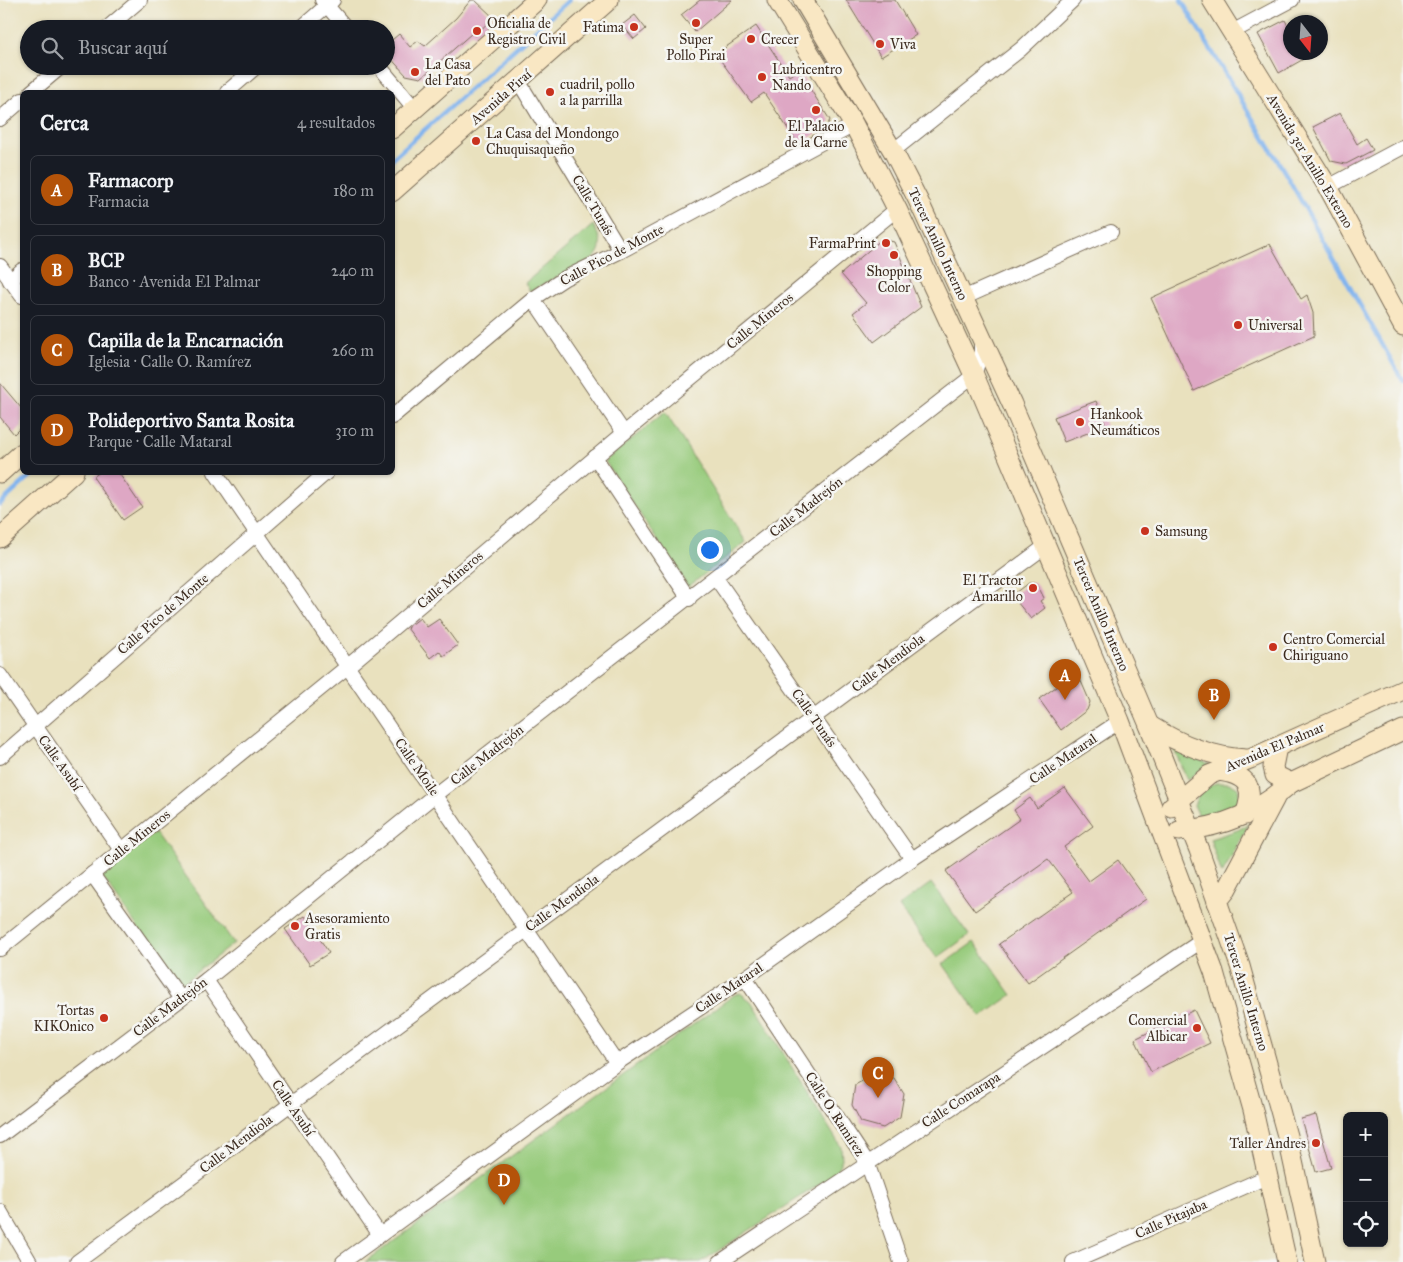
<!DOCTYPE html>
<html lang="es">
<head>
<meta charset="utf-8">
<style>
	body { margin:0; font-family:"IM FELL Great Primer",serif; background:#20242c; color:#f1f3f6 }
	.controls { position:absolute; right:15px; bottom:15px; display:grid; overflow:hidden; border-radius:8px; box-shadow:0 1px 4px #0004 }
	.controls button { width:45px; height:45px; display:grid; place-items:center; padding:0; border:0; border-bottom:1px solid #363941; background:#171b24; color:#f1f3f6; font:25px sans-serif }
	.compass { position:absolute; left:1283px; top:15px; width:45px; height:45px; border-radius:50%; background:#171b24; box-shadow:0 1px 4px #0004; rotate:163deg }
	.you { position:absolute; left:709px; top:549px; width:18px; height:18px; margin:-12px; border:4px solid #fff; border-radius:50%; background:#1a73e8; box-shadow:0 0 0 8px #1a73e833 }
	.badge { display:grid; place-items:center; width:32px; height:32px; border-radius:50%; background:#b45309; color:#fff; font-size:16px; font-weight:700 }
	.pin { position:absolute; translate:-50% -41px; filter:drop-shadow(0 1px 2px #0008) }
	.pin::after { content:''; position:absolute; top:26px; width:18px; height:15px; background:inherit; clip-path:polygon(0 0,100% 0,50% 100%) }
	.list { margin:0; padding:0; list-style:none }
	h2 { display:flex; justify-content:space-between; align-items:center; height:65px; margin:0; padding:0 20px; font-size:21px }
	h2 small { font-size:16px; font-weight:400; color:#9ea1a6 }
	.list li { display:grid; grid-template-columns:32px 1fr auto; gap:15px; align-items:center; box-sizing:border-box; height:70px; margin:0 10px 10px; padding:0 10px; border:1px solid #363941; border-radius:8px }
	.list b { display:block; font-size:19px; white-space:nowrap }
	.list p { margin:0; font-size:16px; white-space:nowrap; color:#9ea1a6 }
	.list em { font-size:16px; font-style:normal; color:#9ea1a6 }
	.icon { flex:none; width:28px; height:28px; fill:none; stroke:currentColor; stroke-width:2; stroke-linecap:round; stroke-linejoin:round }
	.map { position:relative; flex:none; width:1403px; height:1262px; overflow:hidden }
	.search { position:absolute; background:#171b24; box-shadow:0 1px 4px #0004; left:20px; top:20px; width:375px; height:55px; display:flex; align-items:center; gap:12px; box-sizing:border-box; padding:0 18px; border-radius:28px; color:#9ea1a6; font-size:19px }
	.panel { position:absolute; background:#171b24; box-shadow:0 1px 4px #0004; left:20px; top:90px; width:375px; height:385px; border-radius:8px }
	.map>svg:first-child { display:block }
	.green { fill:#97cb7c; stroke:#697a4d }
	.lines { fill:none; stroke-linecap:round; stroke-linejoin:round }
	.stream { stroke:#81b4ee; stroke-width:4.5 }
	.building { fill:#dea7c4 }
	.street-casing { stroke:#786a56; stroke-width:16 }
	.secondary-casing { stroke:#786a56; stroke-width:21 }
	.street { stroke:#fff; stroke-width:14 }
	.secondary { stroke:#f9e7c3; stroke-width:19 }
	.poi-dot { fill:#c8321e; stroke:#f6f6f2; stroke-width:2 }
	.labels { text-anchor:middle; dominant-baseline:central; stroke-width:5; stroke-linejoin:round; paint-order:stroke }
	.poi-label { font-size:14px; fill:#3b2a1e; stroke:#f6f6f2; text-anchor:start }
	.street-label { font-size:14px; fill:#3b2a1e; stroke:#f6f6f2 }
</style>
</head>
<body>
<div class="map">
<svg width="1403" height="1262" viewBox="0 0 1403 1262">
	<rect width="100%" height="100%" fill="#f6f6f2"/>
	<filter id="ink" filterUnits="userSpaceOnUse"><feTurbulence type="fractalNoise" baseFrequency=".02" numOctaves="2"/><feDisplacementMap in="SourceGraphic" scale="10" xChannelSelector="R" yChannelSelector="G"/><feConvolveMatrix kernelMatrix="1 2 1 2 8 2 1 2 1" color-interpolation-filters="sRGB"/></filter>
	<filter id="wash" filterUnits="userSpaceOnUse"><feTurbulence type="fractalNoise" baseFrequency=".0096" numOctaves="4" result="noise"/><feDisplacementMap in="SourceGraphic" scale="20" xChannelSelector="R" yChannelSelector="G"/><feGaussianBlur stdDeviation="1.12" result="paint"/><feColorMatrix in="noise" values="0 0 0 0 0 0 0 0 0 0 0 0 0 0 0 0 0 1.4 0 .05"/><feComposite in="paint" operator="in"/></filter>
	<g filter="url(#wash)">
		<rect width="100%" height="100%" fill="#e9e1be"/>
		<g class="green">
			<path d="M593,225C600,238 605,247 593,259L530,291L525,283Z"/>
			<path d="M665,412L746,542L688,587L605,461Z"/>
			<path d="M1174,749L1209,764L1187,780Z"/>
			<path d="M1216,783H1229L1238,788C1245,812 1217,818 1199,816L1194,805C1199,793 1204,788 1216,783Z"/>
			<path d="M1249,824L1222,874L1210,839L1238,830Z"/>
			<path d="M155,833L234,943L179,986L101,875Z"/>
			<path d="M931,883L969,935L937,958L899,906Z"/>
			<path d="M974,942L1012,995L981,1017L943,964Z"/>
			<path d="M740,993L751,1001L841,1147L842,1159L835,1174L701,1262H365L734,995Z"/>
		</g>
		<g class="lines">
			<g class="stream">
				<path d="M1181,0L1287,176L1403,381"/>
				<path d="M392,159L569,0"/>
				<path d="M0,504L35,472"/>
			</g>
		</g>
		<g id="blocks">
			<g class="building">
				<path d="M471,0H475L493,17L475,36L472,33L421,78L406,75L386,53V45L399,34L410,47L418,41L425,46L456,18Z"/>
				<path d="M700,0H732L695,32L681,15Z"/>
				<path d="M846,0H895L916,35L881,57Z"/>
				<path d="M635,15L646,29L634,39L622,25Z"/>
				<path d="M1285,20L1290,30V52H1316L1279,73L1258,34Z"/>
				<path d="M756,26L789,76L798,70L830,120L827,126L799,145L764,93L751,102L716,54Z"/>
				<path d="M1340,113L1357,144L1366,138L1373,150L1346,164L1331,161L1313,127Z"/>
				<path d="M882,239L894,242L921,307L874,342L853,313L866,303L841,274Z"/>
				<path d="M1270,244L1301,299L1307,295L1313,313L1314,336L1194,391L1151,298Z"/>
				<path d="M0,383L22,409V426L14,434L0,417Z"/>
				<path d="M1096,401L1106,426L1064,442L1054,417Z"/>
				<path d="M100,472H118L142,507L123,520L93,477Z"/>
				<path d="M1029,583H1034L1040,590L1044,598L1040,601L1045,608L1031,619L1012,596Z"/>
				<path d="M420,618L427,627L439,619L458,645L443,656L439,651L430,658L407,628Z"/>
				<path d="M1077,672L1090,702L1087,710L1061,730L1039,699Z"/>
				<path d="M1065,788L1093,826L1064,847L1089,881L1118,860L1146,899L1028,983L999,944L1073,892L1048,859L975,911L946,871L1020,819L1014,810L1030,798L1037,808Z"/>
				<path d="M305,916L329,953L310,965L285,929Z"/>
				<path d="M1194,1010L1210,1043L1151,1072L1135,1039Z"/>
				<path d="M875,1074L894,1078L904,1094L900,1117L883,1128L861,1122L852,1105L855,1085Z"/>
				<path d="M1316,1115L1331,1168L1316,1172L1301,1119Z"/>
			</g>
		</g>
	</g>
	<g filter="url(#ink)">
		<use href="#blocks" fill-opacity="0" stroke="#786a56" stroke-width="1"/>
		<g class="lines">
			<g class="street-casing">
				<g id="street">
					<path d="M322,0L347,29"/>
					<path d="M106,29L140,0"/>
					<path d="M300,29L333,0"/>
					<path d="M1232,32L1292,0"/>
					<path d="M379,66L415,109"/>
					<path d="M519,82L621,251"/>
					<path d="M31,92L62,66"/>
					<path d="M227,92L257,66"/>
					<path d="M0,119L22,100"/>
					<path d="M893,151L1021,49L1073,0"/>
					<path d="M1328,187L1403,147"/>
					<path d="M0,266L22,296"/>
					<path d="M10,281L22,270"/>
					<path d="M963,298L1111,232"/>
					<path d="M533,299L624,433"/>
					<path d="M392,417L533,299L565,278L621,251L854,125"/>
					<path d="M595,457L689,599"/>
					<path d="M215,472L617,1063"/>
					<path d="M716,578L912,859"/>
					<path d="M0,675L121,850"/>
					<path d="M0,757L327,472"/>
					<path d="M92,874L181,999"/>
					<path d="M0,949L347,667L624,433L897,209"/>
					<path d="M745,978L867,1162L901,1262"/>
					<path d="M206,980L380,1235"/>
					<path d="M0,1136L206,980L436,794L974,375L981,354V340"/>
					<path d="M0,1211L30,1262"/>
					<path d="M77,1262L1047,545"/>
					<path d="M343,1262L617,1063L745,978L912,859L1120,721"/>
					<path d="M720,1262L1203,940"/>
					<path d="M1073,1262L1269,1176"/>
				</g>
			</g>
			<g class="secondary-casing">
				<g id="secondary">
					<path d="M777,0L854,125L897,209L974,375L1120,721L1214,972L1253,1110L1287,1262"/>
					<path d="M803,0L893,151L918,200L1012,404L1149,725L1199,850L1240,966L1289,1143L1315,1262"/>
					<path d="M1212,0L1328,187L1403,326"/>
					<path d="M392,129L537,0"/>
					<path d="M392,192L609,0"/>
					<path d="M0,473L22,453"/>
					<path d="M0,538L74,472"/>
					<path d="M1149,725C1179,744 1211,757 1246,759"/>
					<path d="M1277,747L1273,767L1275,775L1291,783"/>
					<path d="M1219,771C1249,775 1255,788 1245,815"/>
					<path d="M1171,807L1209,775L1250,759L1403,690"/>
					<path d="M1179,831C1225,827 1256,813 1291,783L1403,730"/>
					<path d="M1217,902L1225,892L1275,798"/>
				</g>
			</g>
			<use href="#street" class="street"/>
			<use href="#secondary" class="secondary"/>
		</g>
	</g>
	<g class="poi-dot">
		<circle cx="696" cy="23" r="5"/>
		<circle cx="634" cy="27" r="5"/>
		<circle cx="477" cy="31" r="5"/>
		<circle cx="751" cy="39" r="5"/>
		<circle cx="880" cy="44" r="5"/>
		<circle cx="415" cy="72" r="5"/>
		<circle cx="762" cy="77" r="5"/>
		<circle cx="550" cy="92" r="5"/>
		<circle cx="816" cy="110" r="5"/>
		<circle cx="476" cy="141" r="5"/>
		<circle cx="886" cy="243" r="5"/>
		<circle cx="894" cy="255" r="5"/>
		<circle cx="1238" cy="325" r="5"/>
		<circle cx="1080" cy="422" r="5"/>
		<circle cx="1145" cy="531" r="5"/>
		<circle cx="1033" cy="588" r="5"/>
		<circle cx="1273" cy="647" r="5"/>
		<circle cx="295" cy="926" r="5"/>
		<circle cx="104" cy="1018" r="5"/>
		<circle cx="1197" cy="1028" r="5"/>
		<circle cx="1316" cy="1143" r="5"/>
	</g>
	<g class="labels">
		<g class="poi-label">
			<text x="487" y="23">Oficialia de<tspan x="487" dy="16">Registro Civil</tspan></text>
			<text x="624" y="27" text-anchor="end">Fatima</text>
			<text x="696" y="39" text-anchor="middle">Super<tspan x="696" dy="16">Pollo Pirai</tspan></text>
			<text x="761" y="39">Crecer</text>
			<text x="890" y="44">Viva</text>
			<text x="425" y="64">La Casa<tspan x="425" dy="16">del Pato</tspan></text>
			<text x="772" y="69">Lubricentro<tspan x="772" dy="16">Nando</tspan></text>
			<text x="560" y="84">cuadril, pollo<tspan x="560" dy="16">a la parrilla</tspan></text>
			<text x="816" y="126" text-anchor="middle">El Palacio<tspan x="816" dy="16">de la Carne</tspan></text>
			<text x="486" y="133">La Casa del Mondongo<tspan x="486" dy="16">Chuquisaqueño</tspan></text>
			<text x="876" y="243" text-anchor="end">FarmaPrint</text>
			<text x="894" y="271" text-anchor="middle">Shopping<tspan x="894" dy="16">Color</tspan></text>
			<text x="1248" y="325">Universal</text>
			<text x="1090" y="414">Hankook<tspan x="1090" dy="16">Neumáticos</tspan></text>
			<text x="1155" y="531">Samsung</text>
			<text x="1023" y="580" text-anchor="end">El Tractor<tspan x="1023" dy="16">Amarillo</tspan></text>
			<text x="1283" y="639">Centro Comercial<tspan x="1283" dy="16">Chiriguano</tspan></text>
			<text x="305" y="918">Asesoramiento<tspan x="305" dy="16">Gratis</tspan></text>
			<text x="94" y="1010" text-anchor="end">Tortas<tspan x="94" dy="16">KIKOnico</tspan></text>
			<text x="1187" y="1020" text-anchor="end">Comercial<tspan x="1187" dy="16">Albicar</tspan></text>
			<text x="1306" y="1143" text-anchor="end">Taller Andres</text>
		</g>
		<g class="street-label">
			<text transform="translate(501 97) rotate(-41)">Avenida Piraí</text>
			<text transform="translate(1310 161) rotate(59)">Avenida 3er Anillo Externo</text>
			<text transform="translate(593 205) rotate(59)">Calle Tunás</text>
			<text transform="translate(938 244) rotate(65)">Tercer Anillo Interno</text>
			<text transform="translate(612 255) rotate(-28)">Calle Pico de Monte</text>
			<text transform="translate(760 321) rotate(-39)">Calle Mineros</text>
			<text transform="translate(806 507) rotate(-38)">Calle Madrejón</text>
			<text transform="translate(450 580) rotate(-40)">Calle Mineros</text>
			<text transform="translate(163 614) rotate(-41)">Calle Pico de Monte</text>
			<text transform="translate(1101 614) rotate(67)">Tercer Anillo Interno</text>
			<text transform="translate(888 663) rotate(-37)">Calle Mendiola</text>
			<text transform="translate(814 718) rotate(55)">Calle Tunás</text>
			<text transform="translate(1275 747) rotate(-23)">Avenida El Palmar</text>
			<text transform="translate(487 755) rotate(-38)">Calle Madrejón</text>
			<text transform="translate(1063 759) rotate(-34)">Calle Mataral</text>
			<text transform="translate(60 763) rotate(55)">Calle Asubí</text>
			<text transform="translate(417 767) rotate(55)">Calle Moile</text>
			<text transform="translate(137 838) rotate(-39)">Calle Mineros</text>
			<text transform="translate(562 903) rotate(-36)">Calle Mendiola</text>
			<text transform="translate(729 988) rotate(-34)">Calle Mataral</text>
			<text transform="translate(1246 992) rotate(73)">Tercer Anillo Interno</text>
			<text transform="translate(170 1007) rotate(-37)">Calle Madrejón</text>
			<text transform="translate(961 1100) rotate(-33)">Calle Comarapa</text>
			<text transform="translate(293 1108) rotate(56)">Calle Asubí</text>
			<text transform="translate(835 1114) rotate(57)">Calle O. Ramírez</text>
			<text transform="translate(236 1144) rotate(-37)">Calle Mendiola</text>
			<text transform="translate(1171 1219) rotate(-24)">Calle Pitajaba</text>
		</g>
	</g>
</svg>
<div class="controls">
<button>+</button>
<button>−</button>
<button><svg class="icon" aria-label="locate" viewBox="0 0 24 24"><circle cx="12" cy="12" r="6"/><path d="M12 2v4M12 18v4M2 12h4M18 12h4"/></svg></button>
</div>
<svg class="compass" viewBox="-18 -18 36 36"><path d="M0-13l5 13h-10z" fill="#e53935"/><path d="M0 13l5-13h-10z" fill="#9ea1a6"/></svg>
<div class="you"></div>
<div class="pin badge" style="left:1065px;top:700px">A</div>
<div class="pin badge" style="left:1214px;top:720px">B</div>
<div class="pin badge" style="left:878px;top:1098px">C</div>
<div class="pin badge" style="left:504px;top:1205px">D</div>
<div class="search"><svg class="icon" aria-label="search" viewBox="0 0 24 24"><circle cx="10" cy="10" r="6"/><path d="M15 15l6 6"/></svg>Buscar aquí</div>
<section class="panel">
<h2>Cerca<small>4 resultados</small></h2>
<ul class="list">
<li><span class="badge">A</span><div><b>Farmacorp</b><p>Farmacia</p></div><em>180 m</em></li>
<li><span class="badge">B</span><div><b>BCP</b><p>Banco · Avenida El Palmar</p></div><em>240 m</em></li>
<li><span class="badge">C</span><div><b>Capilla de la Encarnación</b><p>Iglesia · Calle O. Ramírez</p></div><em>260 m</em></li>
<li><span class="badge">D</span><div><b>Polideportivo Santa Rosita</b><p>Parque · Calle Mataral</p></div><em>310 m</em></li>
</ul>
</section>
</div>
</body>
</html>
